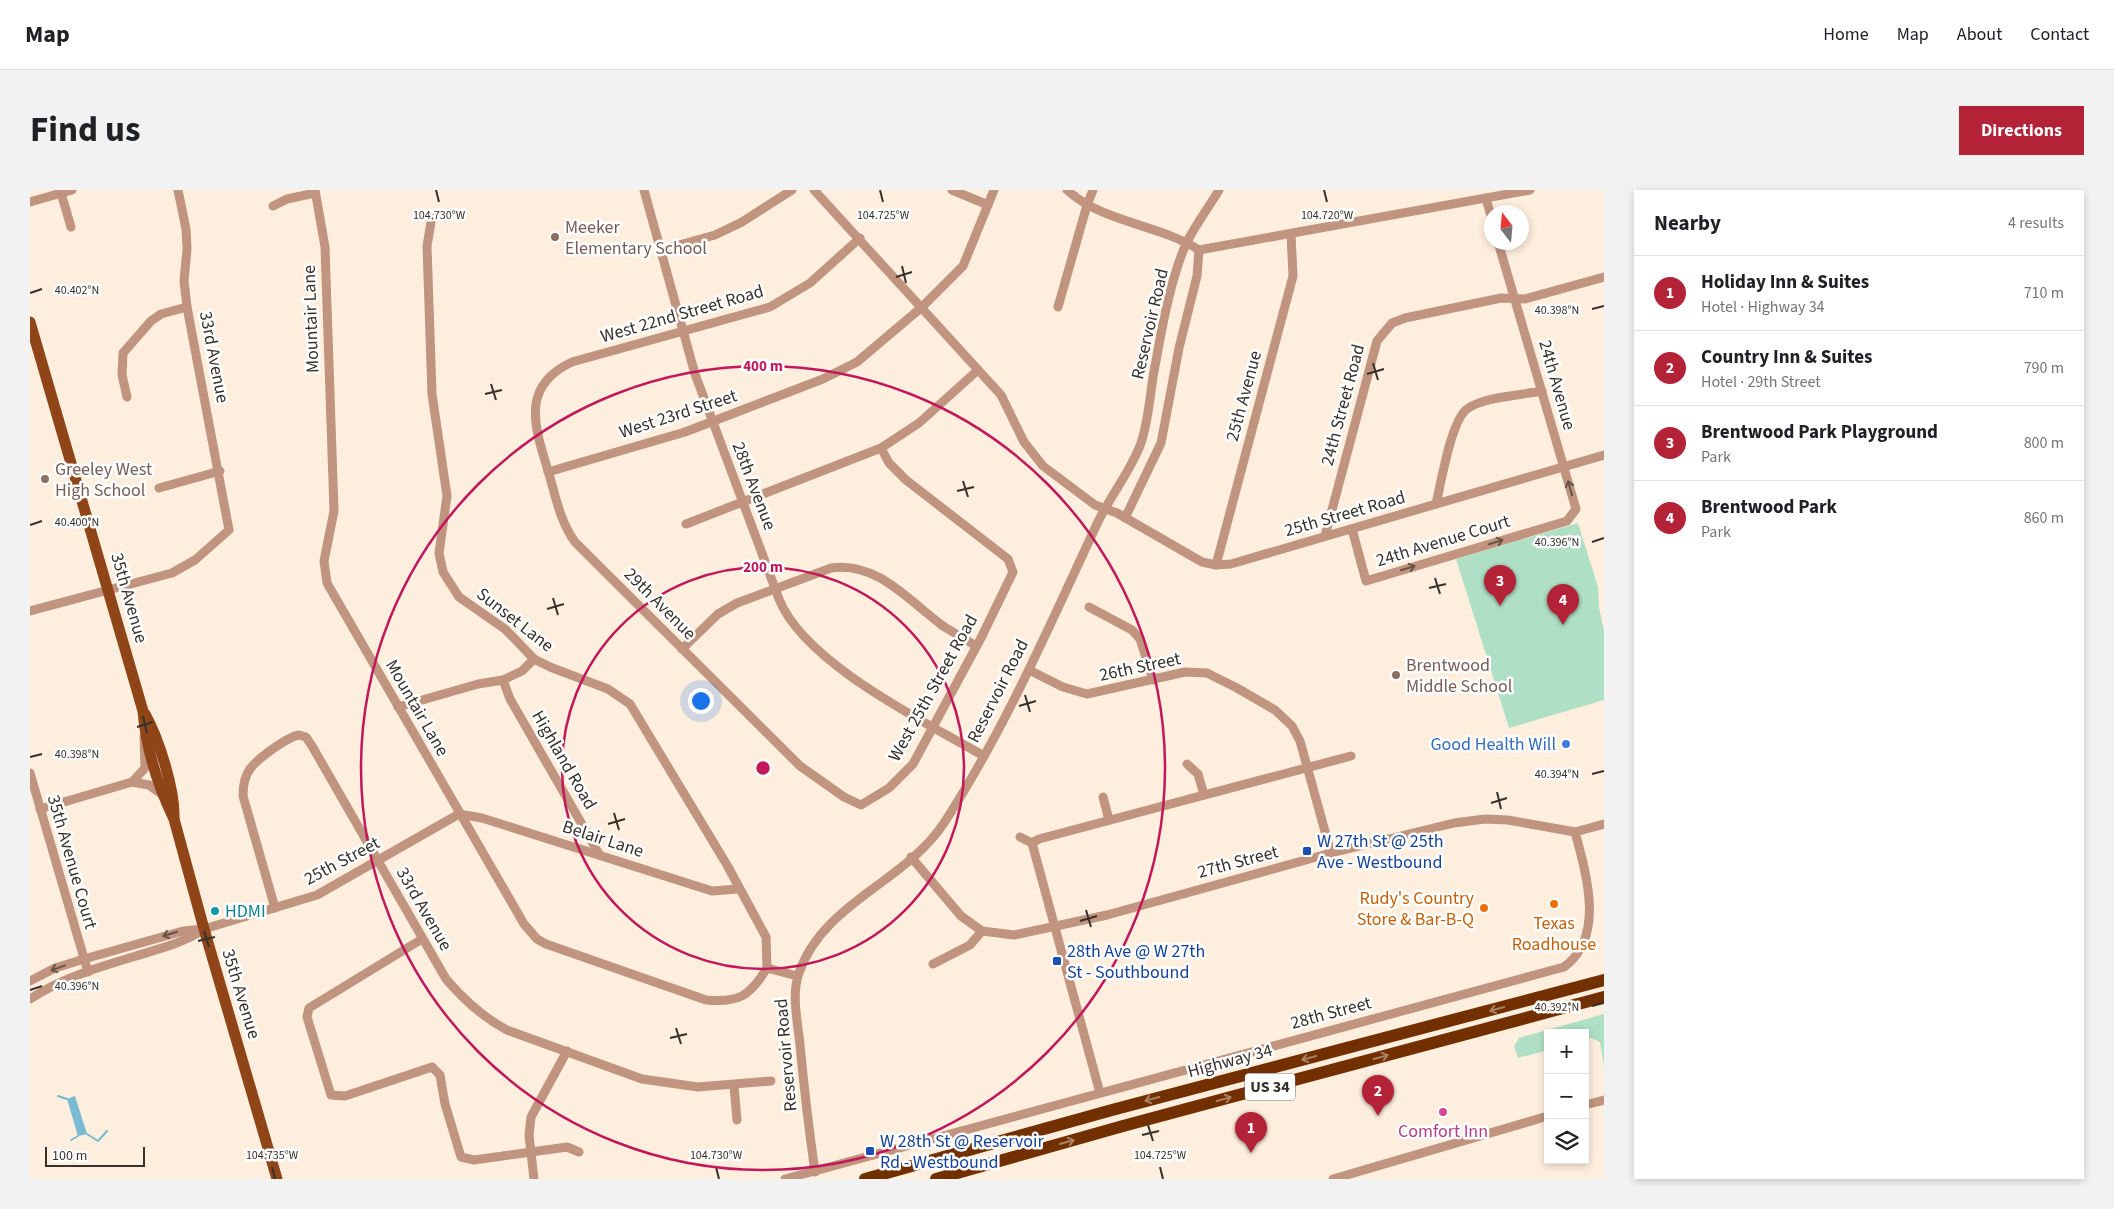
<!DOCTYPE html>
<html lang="en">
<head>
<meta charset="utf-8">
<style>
	body { margin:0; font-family:"Source Sans 3",sans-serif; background:#f2f2f2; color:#202124 }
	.controls { position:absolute; right:15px; bottom:15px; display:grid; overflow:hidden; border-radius:0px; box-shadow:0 2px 8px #0003 }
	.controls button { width:45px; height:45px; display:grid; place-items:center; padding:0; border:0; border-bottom:1px solid #e0e0e0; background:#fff; color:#202124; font:25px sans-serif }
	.compass { position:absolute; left:1454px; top:15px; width:45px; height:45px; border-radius:50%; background:#fff; box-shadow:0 2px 8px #0003; rotate:344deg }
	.scale { position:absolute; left:15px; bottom:12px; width:100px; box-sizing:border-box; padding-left:5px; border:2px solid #37312b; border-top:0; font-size:14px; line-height:18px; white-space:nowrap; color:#37312b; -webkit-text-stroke:4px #fff; paint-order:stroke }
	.you { position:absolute; left:670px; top:510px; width:18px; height:18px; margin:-12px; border:4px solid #fff; border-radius:50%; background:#1a73e8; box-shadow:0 0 0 8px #1a73e833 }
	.badge { display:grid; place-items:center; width:32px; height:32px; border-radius:50%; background:#b42237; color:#fff; font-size:16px; font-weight:700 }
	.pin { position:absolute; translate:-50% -41px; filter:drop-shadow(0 1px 2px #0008) }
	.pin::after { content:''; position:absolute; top:26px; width:18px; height:15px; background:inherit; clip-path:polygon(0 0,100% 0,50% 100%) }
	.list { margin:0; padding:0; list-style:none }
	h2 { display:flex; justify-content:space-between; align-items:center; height:65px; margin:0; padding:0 20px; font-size:21px }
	h2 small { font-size:16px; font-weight:400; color:#757577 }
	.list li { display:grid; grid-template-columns:32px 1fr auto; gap:15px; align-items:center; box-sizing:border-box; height:75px; padding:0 20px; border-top:1px solid #e0e0e0 }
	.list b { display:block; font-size:19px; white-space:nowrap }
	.list p { margin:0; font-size:16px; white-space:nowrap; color:#757577 }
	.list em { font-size:16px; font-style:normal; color:#757577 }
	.icon { flex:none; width:28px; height:28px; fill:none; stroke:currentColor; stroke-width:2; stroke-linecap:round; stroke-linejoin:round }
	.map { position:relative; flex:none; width:1574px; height:989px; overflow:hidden; border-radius:0px }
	header { display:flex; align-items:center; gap:30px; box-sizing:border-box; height:70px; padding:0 25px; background:#fff; border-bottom:1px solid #e0e0e0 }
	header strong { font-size:24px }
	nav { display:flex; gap:28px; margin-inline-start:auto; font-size:18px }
	.intro { display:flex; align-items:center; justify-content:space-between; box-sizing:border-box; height:120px; padding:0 30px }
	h1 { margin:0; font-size:35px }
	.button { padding:12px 22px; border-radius:0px; background:#b42237; color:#fff; font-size:18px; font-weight:700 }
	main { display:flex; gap:30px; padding:0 30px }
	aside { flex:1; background:#fff; border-radius:0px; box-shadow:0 2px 8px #0003 }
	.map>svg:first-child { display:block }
	.green { fill:#afe0c5 }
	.water { fill:#79bad4 }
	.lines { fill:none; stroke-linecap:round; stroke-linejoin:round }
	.stream { stroke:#79bad4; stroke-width:2 }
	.minor { stroke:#c0947f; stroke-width:9 }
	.major { stroke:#8f4518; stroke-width:11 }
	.highway { stroke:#722f00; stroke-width:12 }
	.oneway { stroke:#675448 }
	.oneway2 { stroke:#aa8266 }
	.ticks { fill:none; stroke:#37312b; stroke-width:2 }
	.ring { fill:none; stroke:#c2185b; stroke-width:2.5 }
	.education-dot { fill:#8d6e63; stroke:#fff; stroke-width:2 }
	.shop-dot { fill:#3f7fe0; stroke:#fff; stroke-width:2 }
	.transit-dot { fill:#1a4fb4; stroke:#fff; stroke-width:2 }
	.food-dot { fill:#e8710a; stroke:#fff; stroke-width:2 }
	.culture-dot { fill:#0f9aa8; stroke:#fff; stroke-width:2 }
	.hotel-dot { fill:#d1479c; stroke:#fff; stroke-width:2 }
	.labels { text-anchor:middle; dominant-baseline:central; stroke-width:5; stroke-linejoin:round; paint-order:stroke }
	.shield { fill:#fff; stroke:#736f6b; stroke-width:1 }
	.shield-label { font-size:16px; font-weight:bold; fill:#37312b }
	.education-label { font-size:18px; fill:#785e54; stroke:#fff; text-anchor:start }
	.street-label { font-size:18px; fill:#37312b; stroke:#fff }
	.shop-label { font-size:18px; fill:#366cbe; stroke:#fff; text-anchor:end }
	.transit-label { font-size:18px; fill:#164399; stroke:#fff; text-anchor:start }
	.food-label { font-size:18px; fill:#c56008; stroke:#fff; text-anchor:end }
	.culture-label { font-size:18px; fill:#0d838f; stroke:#fff; text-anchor:start }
	.hotel-label { font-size:18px; fill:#b23c85; stroke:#fff }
	.ticks-label { font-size:12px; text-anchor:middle; fill:#37312b; stroke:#fff; stroke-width:5; stroke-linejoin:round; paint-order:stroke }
	.centre { fill:#c2185b; stroke:#fff; stroke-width:2.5 }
	.ring-label { font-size:15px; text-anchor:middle; font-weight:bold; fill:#c2185b; stroke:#fff; stroke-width:5; stroke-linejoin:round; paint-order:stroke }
</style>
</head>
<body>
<header>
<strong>Map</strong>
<nav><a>Home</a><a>Map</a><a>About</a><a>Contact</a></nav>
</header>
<div class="intro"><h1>Find us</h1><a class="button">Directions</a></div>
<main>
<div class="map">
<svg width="1574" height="989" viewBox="0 0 1574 989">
	<rect width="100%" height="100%" fill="#feeede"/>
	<g class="green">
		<path d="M1548,333L1568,397L1569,417L1574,441V510L1479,538L1426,369Z"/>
		<path d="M1574,824V876L1570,852L1561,848L1555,849V843H1518V860L1488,868L1484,856L1489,848Z"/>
	</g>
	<path class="water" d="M45,906L57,944L48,946L37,909Z"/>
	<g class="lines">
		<g class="stream">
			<path d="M28,906L37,909"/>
			<path d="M57,944L68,951L77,941"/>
			<path d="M41,950L48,946"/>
		</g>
		<g class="minor">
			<path d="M285,0L295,57L304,321L294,371L297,393L494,734L507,749L516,754L676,810C709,813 720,806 737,778L767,786"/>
			<path d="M614,0L665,184L749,409C774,473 895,532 954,566"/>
			<path d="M784,0L971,205L994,252L1013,276L1065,315L1087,323L1172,372L1186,375L1201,374L1574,265"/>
			<path d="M922,0L958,15"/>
			<path d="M1037,0C1073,33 1129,34 1169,60L1500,0"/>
			<path d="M31,3L41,37"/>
			<path d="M1456,9L1462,29"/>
			<path d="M0,12L42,0"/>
			<path d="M243,16L257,9L285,3"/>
			<path d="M402,26L397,56L402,204L417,306L409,363L413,382L429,407L475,439L504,469L520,477L578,499L600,514L697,675L736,747L737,778"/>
			<path d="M830,48L780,93L740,117L542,172C488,197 506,240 519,284C526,308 530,331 545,352L770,576L814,607L831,615L859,598L883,574L951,448L983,382L978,369L876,290L859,273L851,258"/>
			<path d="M631,60L685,45L712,32L762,0"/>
			<path d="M1028,117L1057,15L1063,0"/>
			<path d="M97,207L92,185L93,163L121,131L131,124L157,117"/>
			<path d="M518,282L655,242L793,189L827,172L892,117L933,76L964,0"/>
			<path d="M129,298L190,281"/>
			<path d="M1406,314C1411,293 1421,231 1437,219C1453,207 1492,205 1512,201"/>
			<path d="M1095,328L1131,253L1149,158L1167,86L1169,60"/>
			<path d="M656,334L851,258L889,233L948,180"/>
			<path d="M1322,339L1336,391L1537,331L1546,319L1468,52"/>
			<path d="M1295,346L1347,151L1362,133L1375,128L1471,108L1495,109L1574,87"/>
			<path d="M1186,375L1263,86L1261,44"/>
			<path d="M1059,417L1102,440L1110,449L1123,490"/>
			<path d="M0,421L142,383L165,370L199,340L157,117L154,91L157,59L156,39L148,0"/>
			<path d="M652,459L688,424L707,413L801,378C847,371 879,411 913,436C924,443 935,449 946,456"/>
			<path d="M999,480L1033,497L1057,504L1155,482L1177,483L1207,498L1245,520L1262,536L1270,551L1301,663"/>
			<path d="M473,490L480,509L569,664"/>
			<path d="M368,517L448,494L473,490L492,481L504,469"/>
			<path d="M1157,574L1168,584L1174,605"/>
			<path d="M0,583L58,782"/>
			<path d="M102,592L115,578L114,546"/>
			<path d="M1073,607L1079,630"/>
			<path d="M10,619L102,592L119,595L133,605"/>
			<path d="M990,647L1002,653L1009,649L1321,566"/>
			<path d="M1002,653L1070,903"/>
			<path d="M881,667L931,726L952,741L984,745L1077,725L1301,663L1424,633L1455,629L1478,630L1545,642L1574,634"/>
			<path d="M245,718L213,606C213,597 214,587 220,579C227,569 257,547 269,545L276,547L282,556L416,789C434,810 452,827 477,840L612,889L668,897L741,891"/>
			<path d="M392,749L279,818L277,827L301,905L315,906L402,877L410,885L415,914L431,967L444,970L537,957L549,962"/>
			<path d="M903,774L940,755L952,741"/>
			<path d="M0,791L25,778L54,769L153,741L174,739L287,705L429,624L452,628L682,701L708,699"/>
			<path d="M0,809C32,788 69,777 106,766C131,758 151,754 173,740"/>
			<path d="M704,896L707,930"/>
			<path d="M1555,915L1574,910"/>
			<path d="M785,982C779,940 774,897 770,855C768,833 761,805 769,783C793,713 875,692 914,633C975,539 1019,437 1066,336C1079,307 1100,283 1111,253C1120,226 1120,198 1126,171C1132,136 1142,83 1157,52C1166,34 1179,17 1189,0"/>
			<path d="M504,989L499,945L501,927L537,861"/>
			<path d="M755,989L1534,777C1574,748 1558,689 1545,642"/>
			<path d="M1303,989L1518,926"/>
		</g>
		<g class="major">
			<path d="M0,132L113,521C116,557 128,596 144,629L174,739L247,989"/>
			<path d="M115,524C129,549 145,600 144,628"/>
		</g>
		<g class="highway">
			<path d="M835,989L1082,920L1574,790"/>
			<path d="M906,989L1093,936L1574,807"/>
		</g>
	</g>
	<defs><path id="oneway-shaft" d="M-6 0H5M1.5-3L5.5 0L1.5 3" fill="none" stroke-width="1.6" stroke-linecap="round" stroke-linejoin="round" transform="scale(1.25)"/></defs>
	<g class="oneway">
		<use href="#oneway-shaft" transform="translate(1540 298) rotate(-106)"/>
		<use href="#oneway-shaft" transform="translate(1466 352) rotate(-17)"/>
		<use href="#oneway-shaft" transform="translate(1378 378) rotate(-17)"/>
		<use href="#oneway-shaft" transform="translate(140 744) rotate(163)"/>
		<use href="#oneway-shaft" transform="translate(28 778) rotate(160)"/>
	</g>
	<g class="oneway2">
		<use href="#oneway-shaft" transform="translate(1467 819) rotate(165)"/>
		<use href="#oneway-shaft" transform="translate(1351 867) rotate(-15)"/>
		<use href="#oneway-shaft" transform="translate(1279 868) rotate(165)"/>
		<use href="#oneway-shaft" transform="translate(1122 909) rotate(165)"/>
		<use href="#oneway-shaft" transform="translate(1194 909) rotate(-15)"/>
		<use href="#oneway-shaft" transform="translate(1037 952) rotate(-16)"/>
	</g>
	<path class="ticks" d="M406,0L409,12M850,0L853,12M1294,0L1297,12M872,76L876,93M866,87L882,82M0,103L12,99M1562,119L1574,116M1343,173L1348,190M1337,184L1354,179M461,194L466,210M455,204L472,200M933,291L938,307M927,301L944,297M0,335L12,331M1562,352L1574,348M1405,388L1410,404M1399,398L1416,394M523,408L528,425M517,419L534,414M995,505L1000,522M989,516L1006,511M113,526L117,543M107,537L123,532M0,567L12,564M1562,584L1574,581M1467,602L1471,619M1461,613L1477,608M584,623L589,640M578,634L595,629M1056,720L1061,737M1050,731L1067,726M174,741L179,757M168,751L185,747M0,800L12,796M1562,816L1574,813M646,838L651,854M640,848L657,844M1118,935L1123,951M1112,945L1129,941M242,977L245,989M686,977L689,989M1130,977L1133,989"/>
	<g class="ring">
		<circle cx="733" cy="578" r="201"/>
		<circle cx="733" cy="578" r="402"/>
	</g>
	<g class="education-dot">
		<circle cx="525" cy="47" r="5"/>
		<circle cx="15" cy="289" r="5"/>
		<circle cx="1366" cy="485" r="5"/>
	</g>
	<circle class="shop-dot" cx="1536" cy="554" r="5"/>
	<g class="transit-dot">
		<rect x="1272" y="656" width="10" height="10" rx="2.5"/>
		<rect x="1022" y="766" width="10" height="10" rx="2.5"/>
		<rect x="835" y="956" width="10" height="10" rx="2.5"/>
	</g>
	<g class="food-dot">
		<circle cx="1524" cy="714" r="5"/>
		<circle cx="1454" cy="718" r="5"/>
	</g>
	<circle class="culture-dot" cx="185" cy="721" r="5"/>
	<circle class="hotel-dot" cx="1413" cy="922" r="5"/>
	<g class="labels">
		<rect class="shield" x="1215" y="883.5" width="50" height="27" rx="4"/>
		<g class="shield-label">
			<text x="1240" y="897">US 34</text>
		</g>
		<g class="education-label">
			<text x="535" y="37">Meeker<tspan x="535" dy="21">Elementary School</tspan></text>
			<text x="25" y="279">Greeley West<tspan x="25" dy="21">High School</tspan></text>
			<text x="1376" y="475">Brentwood<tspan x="1376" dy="21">Middle School</tspan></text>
		</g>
		<g class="street-label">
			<text transform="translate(652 124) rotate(-16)">West 22nd Street Road</text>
			<text transform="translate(281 129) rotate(-92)">Mountair Lane</text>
			<text transform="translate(1120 134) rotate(-77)">Reservoir Road</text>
			<text transform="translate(184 167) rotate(79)">33rd Avenue</text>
			<text transform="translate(1527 195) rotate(74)">24th Avenue</text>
			<text transform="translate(1214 206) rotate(-75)">25th Avenue</text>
			<text transform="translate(1313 215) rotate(-75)">24th Street Road</text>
			<text transform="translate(648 224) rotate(-18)">West 23rd Street</text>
			<text transform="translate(724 296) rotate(69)">28th Avenue</text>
			<text transform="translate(1315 324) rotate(-16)">25th Street Road</text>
			<text transform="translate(1413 351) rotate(-17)">24th Avenue Court</text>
			<text transform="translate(99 408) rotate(74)">35th Avenue</text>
			<text transform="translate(630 414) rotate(45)">29th Avenue</text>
			<text transform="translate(485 430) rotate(38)">Sunset Lane</text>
			<text transform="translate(1110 477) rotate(-12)">26th Street</text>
			<text transform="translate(903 498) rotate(-61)">West 25th Street Road</text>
			<text transform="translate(968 501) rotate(-63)">Reservoir Road</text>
			<text transform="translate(387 518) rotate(60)">Mountair Lane</text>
			<text transform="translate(534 570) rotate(60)">Highland Road</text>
			<text transform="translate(573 649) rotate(18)">Belair Lane</text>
			<text transform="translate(312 671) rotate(-28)">25th Street</text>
			<text transform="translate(42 672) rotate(74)">35th Avenue Court</text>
			<text transform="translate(1208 672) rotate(-15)">27th Street</text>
			<text transform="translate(394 719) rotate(60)">33rd Avenue</text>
			<text transform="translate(211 804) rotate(73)">35th Avenue</text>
			<text transform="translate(1301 823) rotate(-15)">28th Street</text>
			<text transform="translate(756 865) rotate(-95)">Reservoir Road</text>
			<text transform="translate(1200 871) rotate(-15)">Highway 34</text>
		</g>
		<g class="shop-label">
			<text x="1526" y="554">Good Health Will</text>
		</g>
		<g class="transit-label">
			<text x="1287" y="651">W 27th St @ 25th<tspan x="1287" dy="21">Ave - Westbound</tspan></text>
			<text x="1037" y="761">28th Ave @ W 27th<tspan x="1037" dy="21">St - Southbound</tspan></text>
			<text x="850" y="951">W 28th St @ Reservoir<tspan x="850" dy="21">Rd - Westbound</tspan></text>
		</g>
		<g class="food-label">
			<text x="1444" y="708">Rudy's Country<tspan x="1444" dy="21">Store &amp; Bar-B-Q</tspan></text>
			<text x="1524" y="733" text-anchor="middle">Texas<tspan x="1524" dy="21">Roadhouse</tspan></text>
		</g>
		<g class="culture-label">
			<text x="195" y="721">HDMI</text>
		</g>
		<g class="hotel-label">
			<text x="1413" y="941">Comfort Inn</text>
		</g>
	</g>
	<g class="ticks-label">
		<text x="409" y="29">104.730°W</text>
		<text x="853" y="29">104.725°W</text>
		<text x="1297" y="29">104.720°W</text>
		<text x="47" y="104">40.402°N</text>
		<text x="1527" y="124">40.398°N</text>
		<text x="47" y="336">40.400°N</text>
		<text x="1527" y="356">40.396°N</text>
		<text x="47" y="568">40.398°N</text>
		<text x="1527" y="588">40.394°N</text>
		<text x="47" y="800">40.396°N</text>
		<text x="1527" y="821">40.392°N</text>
		<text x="242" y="969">104.735°W</text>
		<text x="686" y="969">104.730°W</text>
		<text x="1130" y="969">104.725°W</text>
	</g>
	<circle cx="733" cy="578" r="8" class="centre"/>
	<g class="ring-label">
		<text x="733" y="181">400 m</text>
		<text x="733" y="382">200 m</text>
	</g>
</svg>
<div class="controls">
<button>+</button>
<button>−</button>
<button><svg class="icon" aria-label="layers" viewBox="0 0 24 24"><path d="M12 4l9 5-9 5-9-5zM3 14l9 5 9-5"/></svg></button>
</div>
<svg class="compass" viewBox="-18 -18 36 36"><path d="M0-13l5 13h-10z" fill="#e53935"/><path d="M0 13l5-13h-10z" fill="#757577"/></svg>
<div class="scale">100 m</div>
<div class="you"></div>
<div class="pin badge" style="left:1221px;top:963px">1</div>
<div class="pin badge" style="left:1348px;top:926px">2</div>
<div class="pin badge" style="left:1470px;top:416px">3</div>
<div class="pin badge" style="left:1533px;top:435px">4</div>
</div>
<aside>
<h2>Nearby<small>4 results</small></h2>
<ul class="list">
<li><span class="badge">1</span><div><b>Holiday Inn &amp; Suites</b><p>Hotel · Highway 34</p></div><em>710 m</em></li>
<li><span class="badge">2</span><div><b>Country Inn &amp; Suites</b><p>Hotel · 29th Street</p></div><em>790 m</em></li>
<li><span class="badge">3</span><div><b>Brentwood Park Playground</b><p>Park</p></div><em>800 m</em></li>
<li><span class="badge">4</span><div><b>Brentwood Park</b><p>Park</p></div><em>860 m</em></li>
</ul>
</aside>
</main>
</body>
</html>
